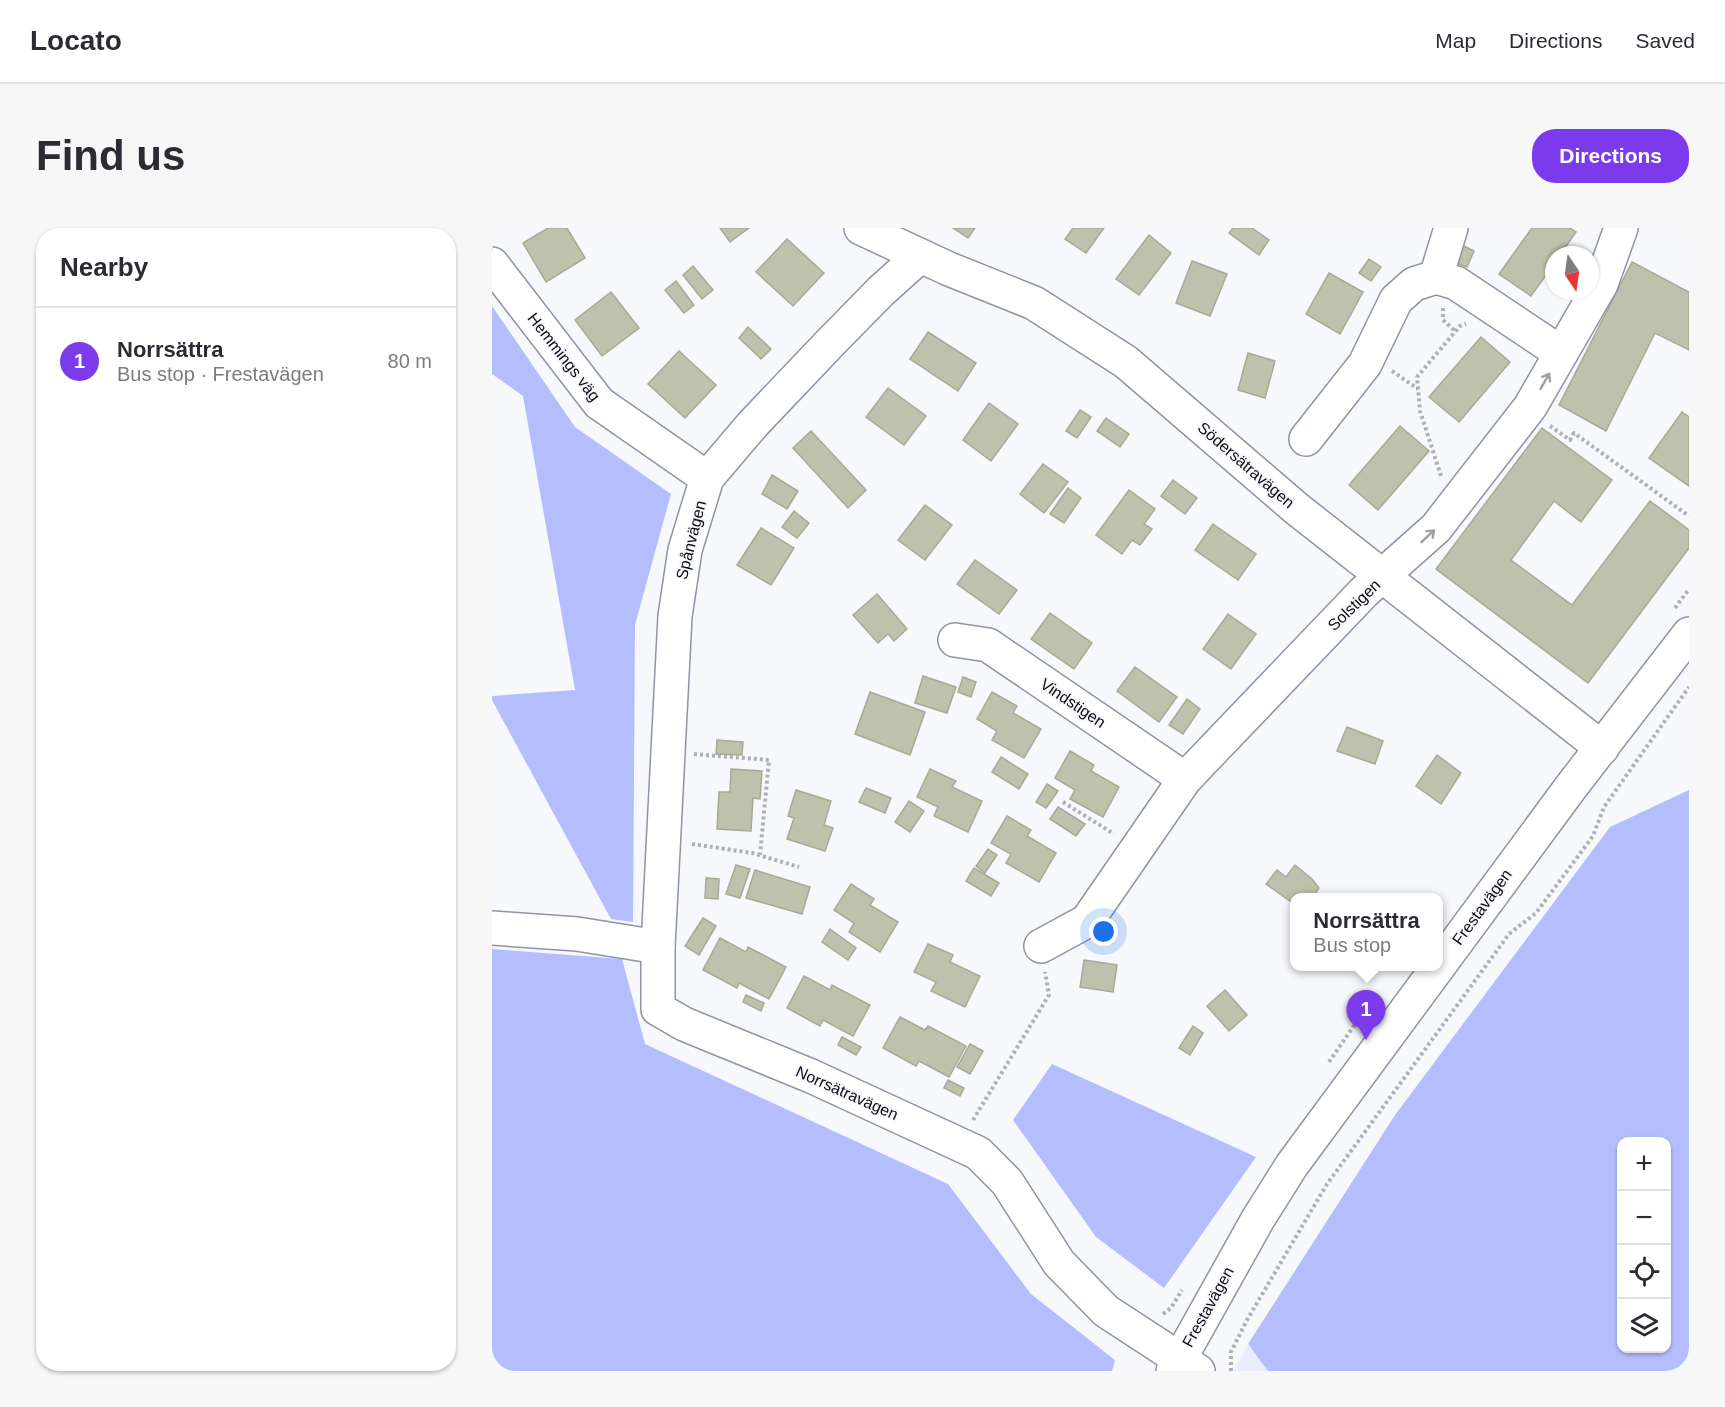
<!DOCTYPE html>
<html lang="en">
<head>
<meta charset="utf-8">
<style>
	body { margin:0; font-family:Helvetica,sans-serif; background:#f7f7f7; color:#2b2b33 }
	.controls { position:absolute; right:18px; bottom:18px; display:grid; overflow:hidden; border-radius:12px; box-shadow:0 2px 4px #0004 }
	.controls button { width:54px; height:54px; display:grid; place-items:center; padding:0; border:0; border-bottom:2px solid #e1e1e2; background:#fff; color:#2b2b33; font:30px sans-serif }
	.compass { position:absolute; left:1053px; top:18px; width:54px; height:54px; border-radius:50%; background:#fff; box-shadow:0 2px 4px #0004; rotate:167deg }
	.you { position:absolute; left:612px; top:704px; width:21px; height:21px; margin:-15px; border:4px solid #fff; border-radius:50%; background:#1a73e8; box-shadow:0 0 0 9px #1a73e833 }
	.badge { display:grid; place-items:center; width:39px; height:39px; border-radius:50%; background:#7c3aed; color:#fff; font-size:20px; font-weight:700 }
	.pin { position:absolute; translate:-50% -50px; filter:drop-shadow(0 2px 3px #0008) }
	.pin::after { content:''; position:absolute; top:32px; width:21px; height:18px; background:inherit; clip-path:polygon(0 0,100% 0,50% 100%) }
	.popup { position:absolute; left:798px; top:665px; width:153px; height:78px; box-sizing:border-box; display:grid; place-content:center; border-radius:12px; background:#fff; filter:drop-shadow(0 2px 4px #0005); font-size:20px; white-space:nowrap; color:#7c7c81 }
	.popup b { font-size:22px; color:#2b2b33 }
	.popup::after { content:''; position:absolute; left:50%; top:100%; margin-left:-12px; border:12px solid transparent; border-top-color:#fff }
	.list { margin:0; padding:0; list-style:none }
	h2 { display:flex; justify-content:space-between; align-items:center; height:78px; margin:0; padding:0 24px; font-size:26px }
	h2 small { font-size:20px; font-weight:400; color:#7c7c81 }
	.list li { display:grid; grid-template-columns:39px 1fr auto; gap:18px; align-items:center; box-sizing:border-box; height:108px; padding:0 24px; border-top:2px solid #e1e1e2 }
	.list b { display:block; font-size:22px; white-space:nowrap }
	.list p { margin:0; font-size:20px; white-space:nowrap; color:#7c7c81 }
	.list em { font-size:20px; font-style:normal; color:#7c7c81 }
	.icon { flex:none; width:33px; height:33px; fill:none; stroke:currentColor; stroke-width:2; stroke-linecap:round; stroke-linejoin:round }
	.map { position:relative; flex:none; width:1197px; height:1143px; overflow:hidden; border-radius:24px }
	header { display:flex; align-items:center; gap:36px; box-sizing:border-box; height:84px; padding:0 30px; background:#fff; border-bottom:2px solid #e1e1e2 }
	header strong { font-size:28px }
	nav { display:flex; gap:33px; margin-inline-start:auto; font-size:21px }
	.intro { display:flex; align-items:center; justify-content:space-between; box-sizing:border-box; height:144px; padding:0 36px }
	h1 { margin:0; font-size:42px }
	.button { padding:15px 27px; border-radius:24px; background:#7c3aed; color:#fff; font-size:21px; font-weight:700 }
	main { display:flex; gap:36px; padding:0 36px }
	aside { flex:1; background:#fff; border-radius:24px; box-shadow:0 2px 4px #0004 }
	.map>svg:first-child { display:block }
	.built { fill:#eaedfe }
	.forest { fill:#b4beff; fill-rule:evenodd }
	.building { fill:#bec1ab; stroke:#a7aa95; stroke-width:1.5 }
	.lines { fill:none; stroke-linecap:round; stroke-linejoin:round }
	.minor-casing { stroke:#8f93a6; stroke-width:36 }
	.path { stroke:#afb0b4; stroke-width:4; stroke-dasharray:3 3; stroke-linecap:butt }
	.minor { stroke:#fff; stroke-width:33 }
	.oneway { stroke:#9e9ea1 }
	.labels { text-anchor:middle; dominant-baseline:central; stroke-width:4.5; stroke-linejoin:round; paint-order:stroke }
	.street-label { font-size:16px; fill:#0c0d14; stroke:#f7f8fc }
</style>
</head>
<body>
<header>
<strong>Locato</strong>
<nav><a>Map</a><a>Directions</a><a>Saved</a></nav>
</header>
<div class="intro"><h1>Find us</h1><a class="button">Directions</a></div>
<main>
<aside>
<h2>Nearby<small></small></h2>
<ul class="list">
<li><span class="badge">1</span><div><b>Norrsättra</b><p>Bus stop · Frestavägen</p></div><em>80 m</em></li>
</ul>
</aside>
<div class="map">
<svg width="1197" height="1143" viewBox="0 0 1197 1143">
	<rect width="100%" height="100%" fill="#f7f8fc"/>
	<path class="built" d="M756,1116L776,1143H741Z"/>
	<g class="forest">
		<path d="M0,78L83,199L179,266L143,397L141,694L119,691L0,472V468L83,462L31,168L0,146Z"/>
		<path d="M1197,562V1143H776L756,1116L903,887L1118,599ZM1130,914H1174V1120H1130Z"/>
		<path d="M0,721L130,731L153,816L456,956L539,1066L623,1132L620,1143H0Z"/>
		<path d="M560,836L764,929L672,1060L604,1009L521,892Z"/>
	</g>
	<g class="building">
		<path d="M56,0H75L93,30L54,54L31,15Z"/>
		<path d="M228,0H257L238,14Z"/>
		<path d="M461,0H483L476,10Z"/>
		<path d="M581,0H612L594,25L573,11Z"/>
		<path d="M741,0H760L777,12L767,27L737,5Z"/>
		<path d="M1040,0H1078L1084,4L1068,27H1062V36L1039,68L1007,46Z"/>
		<path d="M657,7L679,25L647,67L624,51Z"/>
		<path d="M295,11L332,45L301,78L264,44Z"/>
		<path d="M968,16L982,23L975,39L960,33Z"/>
		<path d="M877,31L889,39L879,53L867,45Z"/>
		<path d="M700,33L735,46L718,88L684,75Z"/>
		<path d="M1140,34L1197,64V122L1163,105L1114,203L1067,177Z"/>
		<path d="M201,38L221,62L210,71L191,47Z"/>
		<path d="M837,45L871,64L848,106L814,86Z"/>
		<path d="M184,53L202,77L192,85L173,62Z"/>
		<path d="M119,64L147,100L110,128L83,92Z"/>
		<path d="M256,99L279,121L269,131L247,110Z"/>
		<path d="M436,104L484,135L466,163L418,131Z"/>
		<path d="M989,109L1018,134L967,194L937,169Z"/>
		<path d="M187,123L224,157L193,190L156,156Z"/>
		<path d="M756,125L783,133L773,170L746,162Z"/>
		<path d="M396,160L434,188L412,217L374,189Z"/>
		<path d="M497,175L526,196L499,233L471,212Z"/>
		<path d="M588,182L599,189L585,210L574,203Z"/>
		<path d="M1190,184L1197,189V258L1157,230Z"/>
		<path d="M614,190L637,206L628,219L605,203Z"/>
		<path d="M908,198L937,223L886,282L857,257Z"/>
		<path d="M1050,200L1120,252L1089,294L1062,273L1019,332L1080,377L1158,273L1197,302V320L1096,455L944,341Z"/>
		<path d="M319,203L374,262L356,280L301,220Z"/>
		<path d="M551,236L576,254L552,285L528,266Z"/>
		<path d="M280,247L306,263L295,281L270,266Z"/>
		<path d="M681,252L705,270L693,286L669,268Z"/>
		<path d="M576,260L589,270L572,295L558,286Z"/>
		<path d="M637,262L663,281L652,296L660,301L648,317L640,312L630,326L604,307Z"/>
		<path d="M433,277L460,297L433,332L406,312Z"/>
		<path d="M302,283L317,295L305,310L290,299Z"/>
		<path d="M721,296L764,326L746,352L703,322Z"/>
		<path d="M269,300L302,320L279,357L245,337Z"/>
		<path d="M483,332L525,362L507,386L465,356Z"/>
		<path d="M385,366L415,401L402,413L396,406L386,415L361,387Z"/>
		<path d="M558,385L600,415L582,441L539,411Z"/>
		<path d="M736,386L764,406L739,441L711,421Z"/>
		<path d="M643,439L685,469L667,494L625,463Z"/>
		<path d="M431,448L464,459L455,485L423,475Z"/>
		<path d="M471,449L484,454L479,469L466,464Z"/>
		<path d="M378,464L433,484L418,527L363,506Z"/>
		<path d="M500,464L525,478L521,485L549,501L532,530L500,512L505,503L485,491Z"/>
		<path d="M695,471L708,481L691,506L677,497Z"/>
		<path d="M855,499L891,513L883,536L845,523Z"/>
		<path d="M225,512L251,514L250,527L224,526Z"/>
		<path d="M578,523L602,537L599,543L627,559L611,589L578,571L583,562L563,550Z"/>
		<path d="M945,527L969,545L949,576L924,558Z"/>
		<path d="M509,529L536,546L527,561L500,544Z"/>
		<path d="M239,541L270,543L268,571L261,570L259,603L225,601L227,564H238Z"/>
		<path d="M438,541L464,553L460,559L490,573L476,604L442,588L446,579L425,569Z"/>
		<path d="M555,556L566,563L554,580L544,574Z"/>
		<path d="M374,560L399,570L393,585L367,574Z"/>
		<path d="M304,562L339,573L332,597L341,600L333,623L295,611L302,590L296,588Z"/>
		<path d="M417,573L432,583L418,604L403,594Z"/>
		<path d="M566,579L593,596L584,608L558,591Z"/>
		<path d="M515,588L539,602L535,608L564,625L547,654L514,635L519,626L499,615Z"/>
		<path d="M496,621L505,627L493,645L484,638Z"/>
		<path d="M244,637L258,641L248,670L234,666Z"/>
		<path d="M803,637L820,651L827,660L820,670H802V676L774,656L785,642L794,649Z"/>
		<path d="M482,640L507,655L499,668L474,653Z"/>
		<path d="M263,642L318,659L310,686L254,670Z"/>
		<path d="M214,650L227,651L226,671L213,670Z"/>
		<path d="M359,656L382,671L378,677L406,694L388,724L357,704L362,695L342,682Z"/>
		<path d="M211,690L224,698L207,727L193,718Z"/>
		<path d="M338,701L364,720L356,732L330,714Z"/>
		<path d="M228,710L254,724L256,719L294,739L277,771L247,755L245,760L211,742Z"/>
		<path d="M436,716L461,727L458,734L488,748L473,779L439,763L444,754L422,744Z"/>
		<path d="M592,732L625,737L621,764L588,759Z"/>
		<path d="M312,748L338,762L340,757L378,777L361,808L331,792L328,798L295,780Z"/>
		<path d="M733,762L755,787L737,803L715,778Z"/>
		<path d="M254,767L272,775L269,783L251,774Z"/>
		<path d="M408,789L433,802L436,798L474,818L457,849L427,833L424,838L391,820Z"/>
		<path d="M701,798L711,805L698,827L687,820Z"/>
		<path d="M350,809L369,819L364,827L346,817Z"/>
		<path d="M478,816L491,823L478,846L465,839Z"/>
		<path d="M456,852L472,860L468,868L452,860Z"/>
	</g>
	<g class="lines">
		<g class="minor-casing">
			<g id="minor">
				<path d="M369,0L457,41L542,75L634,134L805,281L1110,520"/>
				<path d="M428,28L389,63L338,115L261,196L215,250L193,322L183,388L166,719V781L192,796L319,848L486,925L515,954L567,1035L614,1083L706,1143"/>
				<path d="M0,36L107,175L215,250"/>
				<path d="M944,49L959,0"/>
				<path d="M814,211L873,136L904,72L922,56L944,49L964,55L1069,125"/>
				<path d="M463,412L496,417L693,551"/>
				<path d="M0,700L85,706L166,719"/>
				<path d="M549,718L595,693L693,551L872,364L944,300L1038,179L1109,56L1129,0"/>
				<path d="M681,1143L766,991L800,937L1079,559L1197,406"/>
			</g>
		</g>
		<g class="path">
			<path d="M951,80V92L963,103"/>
			<path d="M900,143L926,161"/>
			<path d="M1058,198L1078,212L1082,205L1197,288"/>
			<path d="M949,248L928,183L925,149L968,98L974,96"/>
			<path d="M1183,380L1197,361"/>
			<path d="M202,526L277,532L268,627"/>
			<path d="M571,574L622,606"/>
			<path d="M200,616L260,625L307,639"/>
			<path d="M837,834L872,783L879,778"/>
			<path d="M481,892L557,767L553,744"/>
			<path d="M671,1086L679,1080L690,1062"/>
			<path d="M739,1143V1124L755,1092L835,956L1017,706L1044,685L1101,608L1112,579L1197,459"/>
		</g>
		<use href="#minor" class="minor"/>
	</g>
	<defs><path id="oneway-shaft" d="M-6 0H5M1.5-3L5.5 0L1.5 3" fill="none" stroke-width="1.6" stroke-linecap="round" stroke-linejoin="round" transform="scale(1.5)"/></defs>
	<g class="oneway">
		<use href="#oneway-shaft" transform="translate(1053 153) rotate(-60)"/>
		<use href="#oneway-shaft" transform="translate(936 308) rotate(-43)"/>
	</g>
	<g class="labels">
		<g class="street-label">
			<text transform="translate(72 129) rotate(52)">Hemmings väg</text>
			<text transform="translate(754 237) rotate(41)">Södersätravägen</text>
			<text transform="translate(199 312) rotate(-76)">Spånvägen</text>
			<text transform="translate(862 377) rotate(-44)">Solstigen</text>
			<text transform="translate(581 475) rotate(34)">Vindstigen</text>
			<text transform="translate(990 679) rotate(-54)">Frestavägen</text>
			<text transform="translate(355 865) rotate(24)">Norrsätravägen</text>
			<text transform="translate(716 1079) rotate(-61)">Frestavägen</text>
		</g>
	</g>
</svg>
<div class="controls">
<button>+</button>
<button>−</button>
<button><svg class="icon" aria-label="locate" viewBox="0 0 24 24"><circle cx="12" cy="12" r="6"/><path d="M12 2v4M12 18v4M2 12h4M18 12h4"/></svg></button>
<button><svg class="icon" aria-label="layers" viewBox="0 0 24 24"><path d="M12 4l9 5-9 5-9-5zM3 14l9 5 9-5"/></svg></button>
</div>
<svg class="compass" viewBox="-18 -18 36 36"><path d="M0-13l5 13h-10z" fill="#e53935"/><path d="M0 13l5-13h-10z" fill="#7c7c81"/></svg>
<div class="you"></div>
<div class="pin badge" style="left:874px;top:812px">1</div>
<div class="popup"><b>Norrsättra</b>Bus stop</div>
</div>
</main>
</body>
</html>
